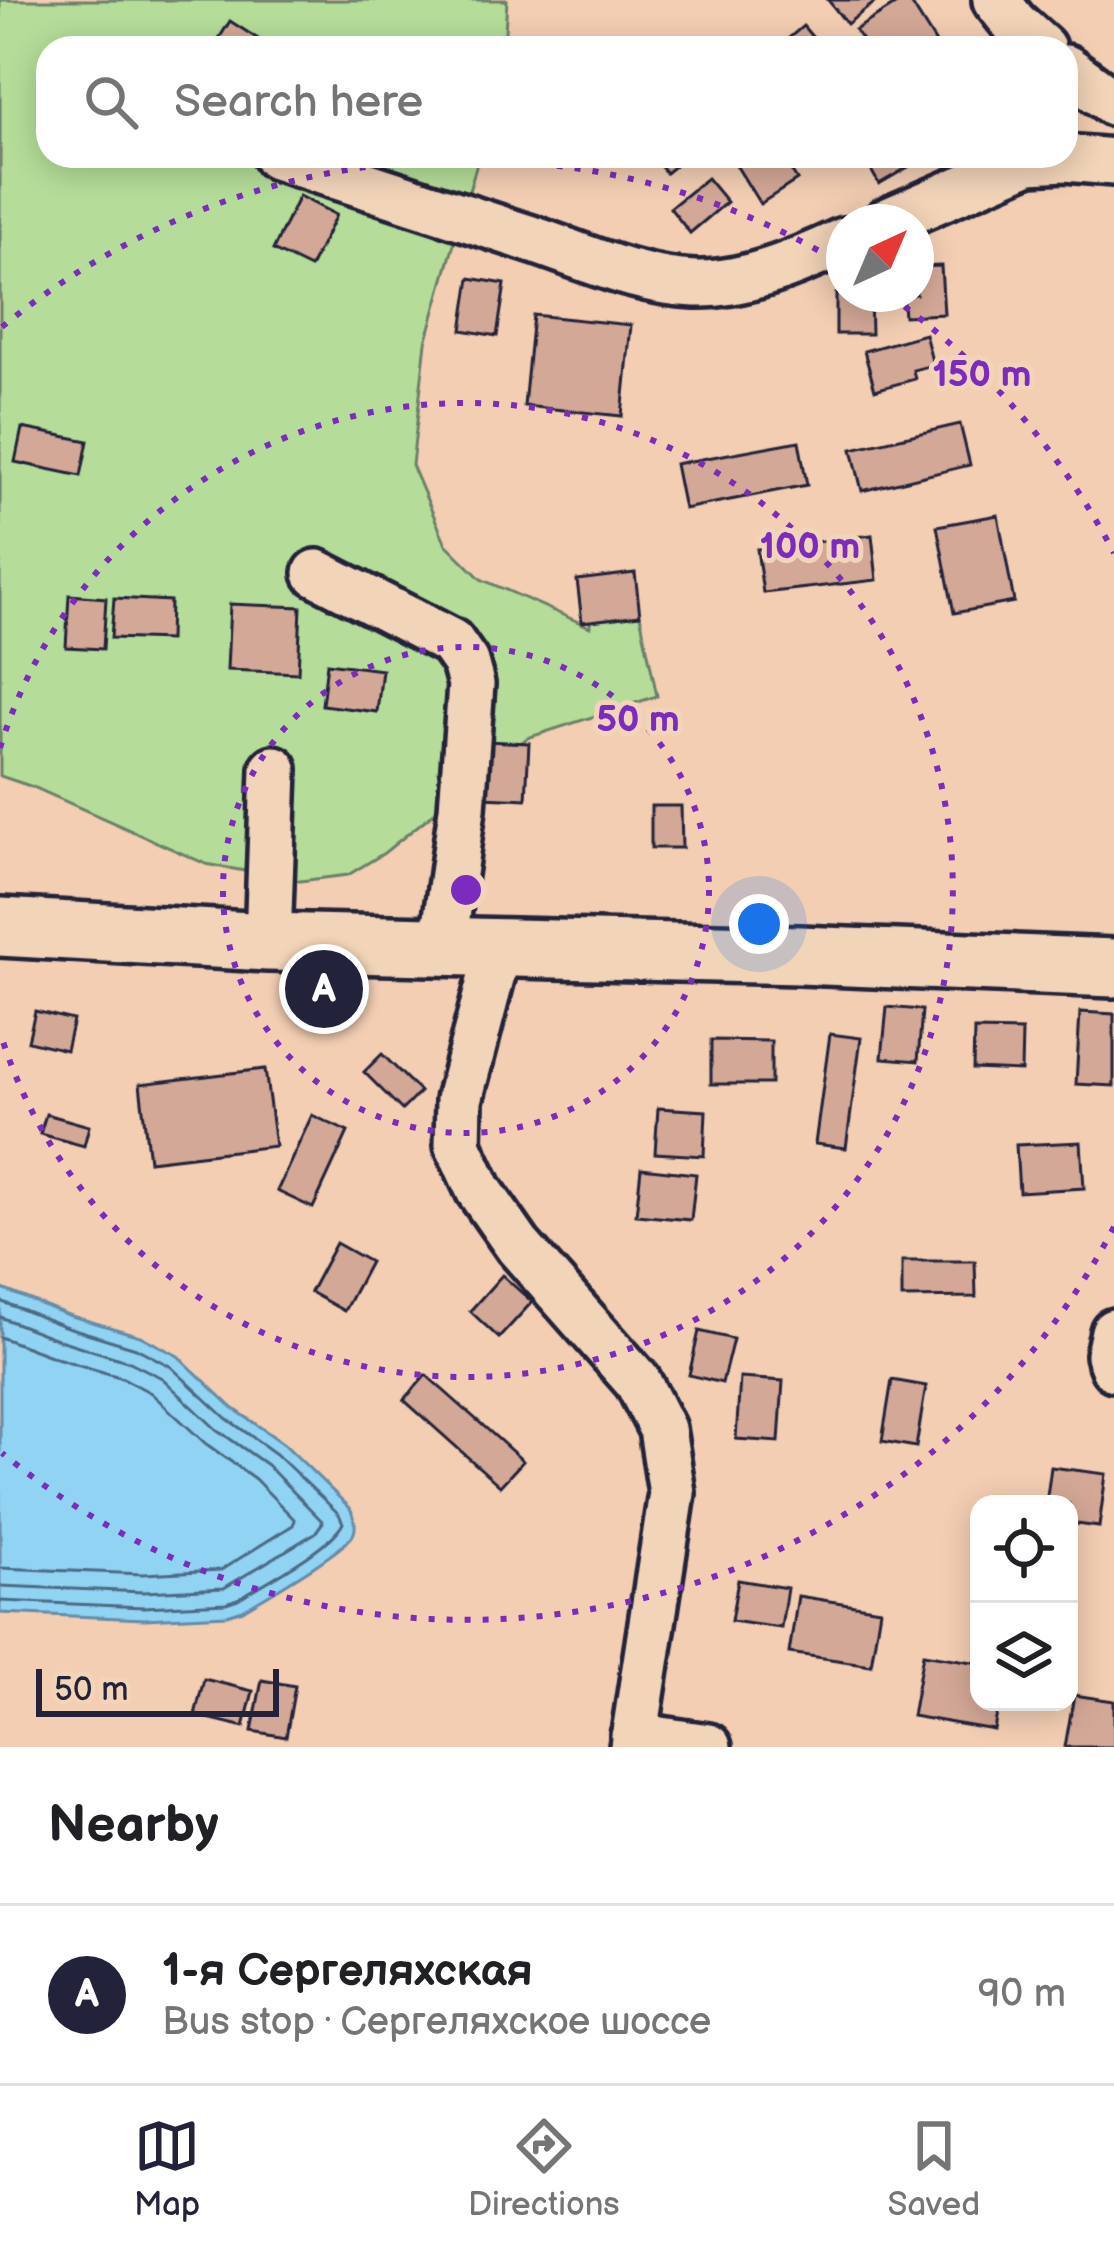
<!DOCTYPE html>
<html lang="en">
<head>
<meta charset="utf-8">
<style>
	body { margin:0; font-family:"Balsamiq Sans",sans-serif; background:#f2f2f2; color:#202124 }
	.controls { position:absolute; right:36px; bottom:36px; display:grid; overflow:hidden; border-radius:24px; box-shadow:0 6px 30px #0003 }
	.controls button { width:108px; height:108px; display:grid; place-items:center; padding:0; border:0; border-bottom:3px solid #e0e0e0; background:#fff; color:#202124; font:60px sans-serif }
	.compass { position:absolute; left:826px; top:204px; width:108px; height:108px; border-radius:50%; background:#fff; box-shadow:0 6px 30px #0003; rotate:44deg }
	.scale { position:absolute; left:36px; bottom:30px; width:243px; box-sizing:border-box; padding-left:12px; border:6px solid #22223b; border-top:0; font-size:33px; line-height:42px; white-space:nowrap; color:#22223b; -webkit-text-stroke:9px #f2d4b8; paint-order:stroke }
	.you { position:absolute; left:759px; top:924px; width:42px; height:42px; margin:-30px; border:9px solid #fff; border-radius:50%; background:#1a73e8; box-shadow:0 0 0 18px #1a73e833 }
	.badge { display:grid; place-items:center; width:78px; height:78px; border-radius:50%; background:#22223b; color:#fff; font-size:39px; font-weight:700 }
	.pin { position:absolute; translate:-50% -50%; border:6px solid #fff; box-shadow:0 3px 12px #0006 }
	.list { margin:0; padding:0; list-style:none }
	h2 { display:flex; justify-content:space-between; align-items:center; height:156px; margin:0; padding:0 48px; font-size:51px }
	h2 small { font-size:39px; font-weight:400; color:#757577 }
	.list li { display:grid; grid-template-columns:78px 1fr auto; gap:36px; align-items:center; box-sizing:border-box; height:180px; padding:0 48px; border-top:3px solid #e0e0e0 }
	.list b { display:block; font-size:45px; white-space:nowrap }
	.list p { margin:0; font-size:39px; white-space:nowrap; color:#757577 }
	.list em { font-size:39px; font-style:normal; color:#757577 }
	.icon { flex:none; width:66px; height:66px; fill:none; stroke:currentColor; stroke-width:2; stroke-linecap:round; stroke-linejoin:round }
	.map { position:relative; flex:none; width:1114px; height:1747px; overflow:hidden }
	.search { position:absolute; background:#fff; box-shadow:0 6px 30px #0003; left:36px; right:36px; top:36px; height:132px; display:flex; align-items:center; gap:30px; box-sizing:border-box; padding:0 42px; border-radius:36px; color:#757577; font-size:45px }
	.sheet { height:336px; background:#fff }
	nav { display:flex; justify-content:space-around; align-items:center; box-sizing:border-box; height:168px; border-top:3px solid #e0e0e0; background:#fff; font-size:33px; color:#757577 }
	nav a { display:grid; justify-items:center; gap:6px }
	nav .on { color:#22223b }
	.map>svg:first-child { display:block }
	.green { fill:#b5dd99; stroke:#6c806a; stroke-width:3 }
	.water { fill:#91d3f3; stroke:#658ca9; stroke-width:3 }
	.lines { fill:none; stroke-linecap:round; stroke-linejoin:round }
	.shore { stroke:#4e6985; stroke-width:3 }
	.building { fill:#d4a897; stroke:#22223b; stroke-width:3 }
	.minor-casing { stroke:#22223b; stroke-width:54 }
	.major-casing { stroke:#22223b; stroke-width:66 }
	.minor { stroke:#f2d4b8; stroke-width:45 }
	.major { stroke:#f2d4b8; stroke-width:57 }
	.ring { fill:none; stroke:#7b2cbf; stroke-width:6; stroke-dasharray:6 12 }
	.centre { fill:#7b2cbf; stroke:#f2d4b8; stroke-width:6 }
	.ring-label { font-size:36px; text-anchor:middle; font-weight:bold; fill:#7b2cbf; stroke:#f2d4b8; stroke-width:10; stroke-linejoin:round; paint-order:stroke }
</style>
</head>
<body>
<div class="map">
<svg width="1114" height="1747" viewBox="0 0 1114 1747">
	<rect width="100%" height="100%" fill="#f3ceb3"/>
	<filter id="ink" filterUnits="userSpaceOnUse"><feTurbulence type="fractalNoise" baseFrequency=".00833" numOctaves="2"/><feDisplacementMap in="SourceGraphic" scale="24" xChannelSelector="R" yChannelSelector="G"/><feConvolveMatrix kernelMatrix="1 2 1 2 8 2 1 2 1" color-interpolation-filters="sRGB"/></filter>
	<g filter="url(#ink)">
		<path class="green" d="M0,0H507L504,48H48V156H479L426,342L412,465L446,544L481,579L590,627V621L640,615L657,696L527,738L384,853L348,875L300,881L206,864L33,787L0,776Z"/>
		<path class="water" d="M0,1288L68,1315L140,1336L178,1356L233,1408L284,1444L350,1508C354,1516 358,1526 353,1535C343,1552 264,1597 243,1610L227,1615L145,1619L0,1613Z"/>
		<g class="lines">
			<g class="shore">
				<path d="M0,1301L64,1326L136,1348L170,1366L226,1418L276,1454L339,1514L343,1523C331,1548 265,1582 238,1599L226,1603L144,1607L0,1601"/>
				<path d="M0,1317L59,1340L130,1362L162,1378L216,1429L267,1465L323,1522L315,1533L224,1588L144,1592L0,1586"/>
				<path d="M0,1337L53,1357L123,1378L151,1393L205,1443L255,1479L295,1520L293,1525L221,1570L143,1574L0,1568"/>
			</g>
		</g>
		<g class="building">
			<path d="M828,0H878L847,24Z"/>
			<path d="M903,0H909L939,48H867L855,30Z"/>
			<path d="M230,21L269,46L267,48H213Z"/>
			<path d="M803,26L819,45L816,48H777Z"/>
			<path d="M652,156H687L666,173Z"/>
			<path d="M782,156L797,180L760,204L731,157Z"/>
			<path d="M863,156H914L917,162L879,184Z"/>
			<path d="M707,178L727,202L690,233L670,208Z"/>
			<path d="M299,196L336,215L310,268L273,250Z"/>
			<path d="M941,266L944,314L904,316L902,294H916V267Z"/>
			<path d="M470,278L505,284L497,336L462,330Z"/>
			<path d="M836,294H870L871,334H836Z"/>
			<path d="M533,315L631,325L622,416L524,406Z"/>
			<path d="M925,334L933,365L913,370L915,379L875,390L864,351Z"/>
			<path d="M960,424L970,465L862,491L852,449Z"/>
			<path d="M22,428L88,441L81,476L15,462Z"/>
			<path d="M799,441L807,485L684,509L675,464Z"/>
			<path d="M998,515L1014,602L954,613L937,526Z"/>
			<path d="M872,535L877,580L763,593L757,549Z"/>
			<path d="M635,573L640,615L582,622L577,580Z"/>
			<path d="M69,595L106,598L103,649L66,647Z"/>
			<path d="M114,598L170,601L169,640L111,638Z"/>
			<path d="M230,604L301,607L298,673L227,670Z"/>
			<path d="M327,663L382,670L377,712L322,705Z"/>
			<path d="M484,741L529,743L526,799L481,797Z"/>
			<path d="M651,806H681L682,848H651Z"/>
			<path d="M887,1007L922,1010L918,1061L882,1058Z"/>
			<path d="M35,1011L73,1020L66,1050L28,1041Z"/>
			<path d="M1080,1012L1114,1014V1086L1076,1084Z"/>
			<path d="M974,1030L1022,1031L1021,1071L973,1069Z"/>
			<path d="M830,1034L861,1038L846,1148L815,1144Z"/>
			<path d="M711,1040L771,1041V1084H711Z"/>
			<path d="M382,1054L420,1092L402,1110L364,1072Z"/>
			<path d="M265,1069L275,1146L149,1161L140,1084Z"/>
			<path d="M658,1108L706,1111L704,1156L655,1153Z"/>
			<path d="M46,1114L89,1126L84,1146L40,1134Z"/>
			<path d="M312,1115L348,1132L313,1208L277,1191Z"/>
			<path d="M1081,1142L1084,1188L1019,1192L1016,1145Z"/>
			<path d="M641,1168L696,1174L691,1220L636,1215Z"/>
			<path d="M336,1243L370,1262L344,1311L310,1292Z"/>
			<path d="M902,1261H975L976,1297L902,1298Z"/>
			<path d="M502,1275L532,1302L499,1338L470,1311Z"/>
			<path d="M699,1331L733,1339L722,1383L689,1375Z"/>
			<path d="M426,1375L523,1461L500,1486L404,1400Z"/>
			<path d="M740,1378L783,1381L779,1442L736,1439Z"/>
			<path d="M892,1380L926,1386L916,1447L882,1441Z"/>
			<path d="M1051,1467L1106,1474L1099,1527L1069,1523V1504H1046Z"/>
			<path d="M738,1580L787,1588L781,1628L731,1621Z"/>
			<path d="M798,1596L880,1609L871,1665L789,1653Z"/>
			<path d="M923,1654L979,1663V1702H999L994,1730L912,1716Z"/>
			<path d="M204,1679L253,1691L244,1727L195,1715Z"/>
			<path d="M262,1680L295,1686L286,1737L252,1731Z"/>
			<path d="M1074,1695L1114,1701V1747H1065Z"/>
		</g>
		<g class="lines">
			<g class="minor-casing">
				<g id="minor">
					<path d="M996,0L1014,23L1042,48"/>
					<path d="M1066,68L1114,103"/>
					<path d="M276,156C363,184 450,212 537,241C590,259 639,282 695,284C743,286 801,261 844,241"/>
					<path d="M886,222L1029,160L1065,158L1114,162"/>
					<path d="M317,573L451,642L465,662L471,684L462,809L443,946"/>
					<path d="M268,942L274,769"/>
					<path d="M499,947L459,1100L458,1145L479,1190L518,1246L638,1382L662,1429L672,1493L633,1747"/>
					<path d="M1114,1332L1109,1355L1114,1368"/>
					<path d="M634,1736L708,1747"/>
				</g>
			</g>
			<g class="major-casing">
				<path id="major" d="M0,927L268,942L800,955L1114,968"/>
			</g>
			<use href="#minor" class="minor"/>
			<use href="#major" class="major"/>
		</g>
	</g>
	<g class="ring">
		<circle cx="466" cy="890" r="243"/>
		<path d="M0 748A487 487 0 1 1 0 1032"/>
		<path d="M1114 1227A730 730 0 0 1 2 1453M2 327A730 730 0 0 1 842 264M890 296A730 730 0 0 1 1114 553"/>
	</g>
	<circle cx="466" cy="890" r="18" class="centre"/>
	<g class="ring-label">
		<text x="982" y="386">150 m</text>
		<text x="810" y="558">100 m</text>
		<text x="638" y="731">50 m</text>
	</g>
</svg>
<div class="controls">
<button><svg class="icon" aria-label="locate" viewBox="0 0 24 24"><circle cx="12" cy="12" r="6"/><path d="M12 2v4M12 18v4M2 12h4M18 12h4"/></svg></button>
<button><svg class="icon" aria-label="layers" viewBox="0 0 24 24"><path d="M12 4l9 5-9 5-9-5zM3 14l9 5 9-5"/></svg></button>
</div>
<svg class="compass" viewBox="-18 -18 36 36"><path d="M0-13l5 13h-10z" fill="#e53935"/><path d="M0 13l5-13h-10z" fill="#757577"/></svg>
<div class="scale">50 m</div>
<div class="you"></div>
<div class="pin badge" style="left:324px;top:989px">A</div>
<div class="search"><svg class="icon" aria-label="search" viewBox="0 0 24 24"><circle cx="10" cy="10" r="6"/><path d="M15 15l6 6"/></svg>Search here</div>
</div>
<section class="sheet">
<h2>Nearby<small></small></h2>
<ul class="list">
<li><span class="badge">A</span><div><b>1-я Сергеляхская</b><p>Bus stop · Сергеляхское шоссе</p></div><em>90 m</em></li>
</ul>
</section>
<nav>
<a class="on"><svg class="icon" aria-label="map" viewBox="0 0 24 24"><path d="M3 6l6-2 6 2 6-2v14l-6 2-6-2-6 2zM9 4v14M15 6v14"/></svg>Map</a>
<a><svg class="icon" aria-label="directions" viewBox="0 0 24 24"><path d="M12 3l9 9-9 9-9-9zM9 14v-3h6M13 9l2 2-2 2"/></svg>Directions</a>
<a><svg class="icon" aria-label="saved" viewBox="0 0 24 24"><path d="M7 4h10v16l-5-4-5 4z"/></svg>Saved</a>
</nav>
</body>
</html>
